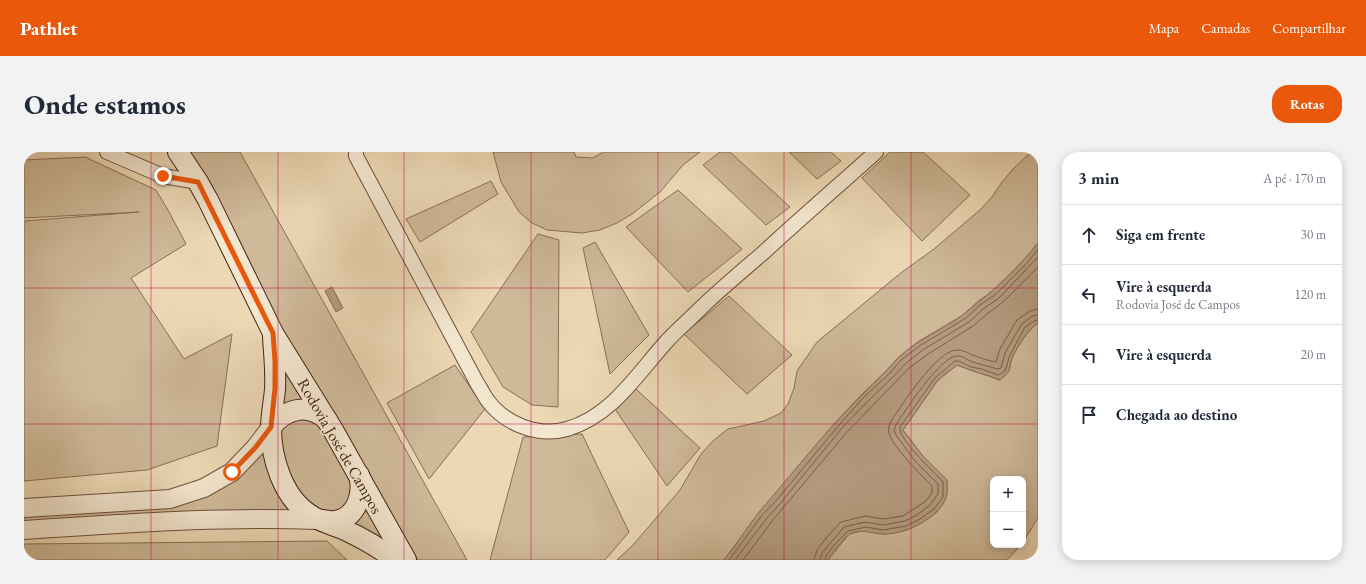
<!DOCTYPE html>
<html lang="pt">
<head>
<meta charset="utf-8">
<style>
	body { margin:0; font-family:"EB Garamond",serif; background:#f2f2f3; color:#1f2937 }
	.controls { position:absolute; right:12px; bottom:12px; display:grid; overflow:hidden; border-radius:8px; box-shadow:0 2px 10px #0003 }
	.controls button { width:36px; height:36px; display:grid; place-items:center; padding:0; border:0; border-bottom:1px solid #e0e1e3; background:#fff; color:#1f2937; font:20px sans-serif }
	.stop { position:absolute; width:12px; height:12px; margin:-9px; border:3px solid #ea580c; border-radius:50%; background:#fff }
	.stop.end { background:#ea580c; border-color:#fff; box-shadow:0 1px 4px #0008 }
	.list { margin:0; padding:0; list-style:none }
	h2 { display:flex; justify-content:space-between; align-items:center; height:52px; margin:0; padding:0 16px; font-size:17px }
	h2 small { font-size:13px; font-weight:400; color:#747a83 }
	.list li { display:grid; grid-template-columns:26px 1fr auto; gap:12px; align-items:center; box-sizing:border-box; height:60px; padding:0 16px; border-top:1px solid #e0e1e3 }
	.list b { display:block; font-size:15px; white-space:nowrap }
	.list p { margin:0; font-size:13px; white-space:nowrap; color:#747a83 }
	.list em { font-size:13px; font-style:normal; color:#747a83 }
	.icon { flex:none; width:22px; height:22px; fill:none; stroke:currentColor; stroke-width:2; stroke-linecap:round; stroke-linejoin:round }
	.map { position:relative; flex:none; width:1014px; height:408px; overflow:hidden; border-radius:16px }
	header { display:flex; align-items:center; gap:24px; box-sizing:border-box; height:56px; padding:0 20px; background:#ea580c; color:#fff }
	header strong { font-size:19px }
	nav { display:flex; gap:22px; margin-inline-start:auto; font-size:14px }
	.intro { display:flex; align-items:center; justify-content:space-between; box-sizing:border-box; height:96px; padding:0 24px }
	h1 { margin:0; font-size:28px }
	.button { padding:10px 18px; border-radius:16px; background:#ea580c; color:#fff; font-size:14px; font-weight:700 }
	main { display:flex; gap:24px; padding:0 24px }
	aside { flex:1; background:#fff; border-radius:16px; box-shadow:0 2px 10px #0003 }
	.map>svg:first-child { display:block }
	.green { fill:#cfb999; stroke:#896e55 }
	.water { fill:#b39a7d; stroke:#866a52 }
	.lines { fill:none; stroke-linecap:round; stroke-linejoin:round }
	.shore { stroke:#7b5e47; stroke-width:1 }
	.minor-casing { stroke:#6d503a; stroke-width:16 }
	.tertiary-casing { stroke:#6d503a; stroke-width:20 }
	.secondary-casing { stroke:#432211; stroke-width:22 }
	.minor { stroke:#f3e6cf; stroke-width:14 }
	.tertiary { stroke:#f3e6cf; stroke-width:18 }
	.secondary { stroke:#f3e6cf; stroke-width:20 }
	.route { stroke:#ea580c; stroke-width:5 }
	.grid { fill:none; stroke:#c2185b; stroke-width:1; stroke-opacity:0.55 }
	.labels { text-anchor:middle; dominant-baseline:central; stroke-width:3.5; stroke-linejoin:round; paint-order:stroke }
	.street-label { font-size:16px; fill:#432211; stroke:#f3e6cf }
</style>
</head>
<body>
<header>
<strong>Pathlet</strong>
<nav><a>Mapa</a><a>Camadas</a><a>Compartilhar</a></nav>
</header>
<div class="intro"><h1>Onde estamos</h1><a class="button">Rotas</a></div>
<main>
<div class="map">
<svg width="1014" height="408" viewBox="0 0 1014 408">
	<rect width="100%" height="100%" fill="#ecd8b5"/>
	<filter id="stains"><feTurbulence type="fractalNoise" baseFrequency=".005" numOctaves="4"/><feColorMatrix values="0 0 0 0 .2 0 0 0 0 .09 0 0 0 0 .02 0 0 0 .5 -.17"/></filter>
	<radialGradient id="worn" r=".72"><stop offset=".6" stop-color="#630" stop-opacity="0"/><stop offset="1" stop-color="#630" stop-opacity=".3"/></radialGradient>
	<g class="green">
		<path d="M163,0H216L443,408H394L334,318Z"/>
		<path d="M469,0H550L552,5L569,6L579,0H676L659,13L636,40L608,62L593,71L576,78L558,81L523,78L508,71L495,60L477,30Z"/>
		<path d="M696,0H706L766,55L742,73L679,13Z"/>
		<path d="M765,0H807L817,9L793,27Z"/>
		<path d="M866,0H899L946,43L898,89L838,26Z"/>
		<path d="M1007,0H1014V91L1001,107L969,139L953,150L939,163L895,189L875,205L863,218L838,242L812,270L748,347L736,360L700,408H593L609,393L656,338L677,302L690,288L704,277L740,269L757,261L764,252L770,236L773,219L793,190L878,120L910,97L956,58L968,45L978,30L990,16Z"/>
		<path d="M61,5L132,38L144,58L162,92L107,126L160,207L208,182L193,294L123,318L0,329V69L115,60L0,66V8Z"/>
		<path d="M467,29L474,42L396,90L382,67Z"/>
		<path d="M654,38L718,97L664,140L602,75Z"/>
		<path d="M514,82L535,88L534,255L508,253L479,235L447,180Z"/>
		<path d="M571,90L625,183L586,222L559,96Z"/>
		<path d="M705,144L768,203L723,242L660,182Z"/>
		<path d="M1014,171V366L999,390V327H969V393H997L983,408H804L825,382L842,378L859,382L883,378L898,370L913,360L923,328L898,303L879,278L914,228L933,213C947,219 961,222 975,228C990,217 983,218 989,204C995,192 1004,178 1014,171Z"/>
		<path d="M249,181L302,267L249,260Z"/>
		<path d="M431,213L461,257L405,327L363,251Z"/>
		<path d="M612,237L676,296L643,334L589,254Z"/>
		<path d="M283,267L295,271L330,322L324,358L291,361L264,330L255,278L271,268Z"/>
		<path d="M558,282L605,380L581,408H466L499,285Z"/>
		<path d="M241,295L274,360H155L0,370V361L138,352Z"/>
		<path d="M337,339L377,404L311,369Z"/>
		<path d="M303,389L323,408H0V392Z"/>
	</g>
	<g class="water">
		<path d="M1014,91V171C1004,178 995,192 989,204C983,218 990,217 976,228C961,222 947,219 933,213L914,228L879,278L898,303L923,328C923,333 924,341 922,346C914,367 880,383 859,382C847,382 839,376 826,382C819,386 809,401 804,408H700C713,392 723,375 736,359C761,330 785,300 811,271C827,253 845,237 862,219C866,215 870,210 874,206C893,187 919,179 940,162C967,141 992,118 1014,91Z"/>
		<path d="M308,135L319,156L312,160L301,139Z"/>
	</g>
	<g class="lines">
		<g class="shore">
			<path d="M705,408L739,362L751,350L815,273L840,245L866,221L877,208L897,193L942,166L956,153L972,142L1004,110L1014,97"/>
			<path d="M711,408L743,366L755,353L818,276L844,249L869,225L881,212L900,197L945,170L959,157L975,146L1014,105"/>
			<path d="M719,408L748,369L823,280L885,216L904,202L949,174L963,162L979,150L1014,115"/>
			<path d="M790,408L793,398L802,386L817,370L841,364L859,367L879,364L902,349L908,341V334C898,324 868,294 865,281C864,277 865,273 867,269C878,253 913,198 933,198C940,198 945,202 951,204C956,206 966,209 972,210L976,197L993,168L1006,159L1014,157"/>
			<path d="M796,408L798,401L820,375L841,370L859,373L881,369L893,363L906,353L914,342V332L891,309L872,283L870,278L872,273C881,258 916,206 932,204C939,203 944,209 949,210C957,213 965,214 973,217L977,216L981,201L997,173L1008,164L1014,163"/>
			<path d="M801,408L802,404L810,393L824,379L842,375L859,378L882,374L896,367L910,357L919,345V330C911,321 873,286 876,275L911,226L931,209H935L947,215L958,217L974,223L981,219L986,203L1001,175L1010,169L1014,168"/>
		</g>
		<g class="minor-casing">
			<g id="minor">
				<path d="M83,0L139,24L174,30L172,25"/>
				<path d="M332,0V4L453,231C457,237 460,244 464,249C482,273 515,285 543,277C588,264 613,222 643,189C655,176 668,165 680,153C699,135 719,118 739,101C776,67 814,34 852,0"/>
			</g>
		</g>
		<g class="tertiary-casing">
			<g id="tertiary">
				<path d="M0,356L146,347L180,336L208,320L231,296L247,275"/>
				<path d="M0,378C98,372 196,364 294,368"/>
			</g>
		</g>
		<g class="secondary-casing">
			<g id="secondary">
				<path d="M154,0L174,30L184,48L249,181L309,278L382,408"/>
				<path d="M249,185C250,202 252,219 251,237C250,250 247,263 247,276C247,306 259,345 285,362C296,370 307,372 319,377C338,386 355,395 371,408"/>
				<path d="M247,275C262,256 284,251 303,268"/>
				<path d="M298,368C302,368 307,370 311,369C333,366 340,341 335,323"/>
			</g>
		</g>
		<use href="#minor" class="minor"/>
		<use href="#tertiary" class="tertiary"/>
		<use href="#secondary" class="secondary"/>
	</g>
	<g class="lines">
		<path class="route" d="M139,24L174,30L249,181L251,209V236L247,275L231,296L208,320"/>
	</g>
	<path class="grid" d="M127,0V408M254,0V408M380,0V408M507,0V408M634,0V408M760,0V408M887,0V408M0,136H1014M0,272H1014"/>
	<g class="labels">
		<g class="street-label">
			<text transform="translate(316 294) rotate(60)">Rodovia José de Campos</text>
		</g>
	</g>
	<rect width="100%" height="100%" filter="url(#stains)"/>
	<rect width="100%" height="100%" fill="url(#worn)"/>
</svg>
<div class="controls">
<button>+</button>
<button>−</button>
</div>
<div class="stop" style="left:208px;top:320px"></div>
<div class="stop end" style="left:139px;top:24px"></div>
</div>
<aside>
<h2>3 min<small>A pé · 170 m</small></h2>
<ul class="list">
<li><svg class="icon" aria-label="ahead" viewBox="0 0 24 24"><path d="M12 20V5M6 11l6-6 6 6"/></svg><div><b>Siga em frente</b></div><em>30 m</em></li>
<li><svg class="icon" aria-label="left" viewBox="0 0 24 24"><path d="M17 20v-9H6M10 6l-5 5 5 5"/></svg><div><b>Vire à esquerda</b><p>Rodovia José de Campos</p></div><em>120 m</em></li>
<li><svg class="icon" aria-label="left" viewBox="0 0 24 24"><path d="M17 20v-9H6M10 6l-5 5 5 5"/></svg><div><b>Vire à esquerda</b></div><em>20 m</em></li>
<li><svg class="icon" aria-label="arrive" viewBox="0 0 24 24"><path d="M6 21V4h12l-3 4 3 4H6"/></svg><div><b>Chegada ao destino</b></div></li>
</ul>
</aside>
</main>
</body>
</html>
